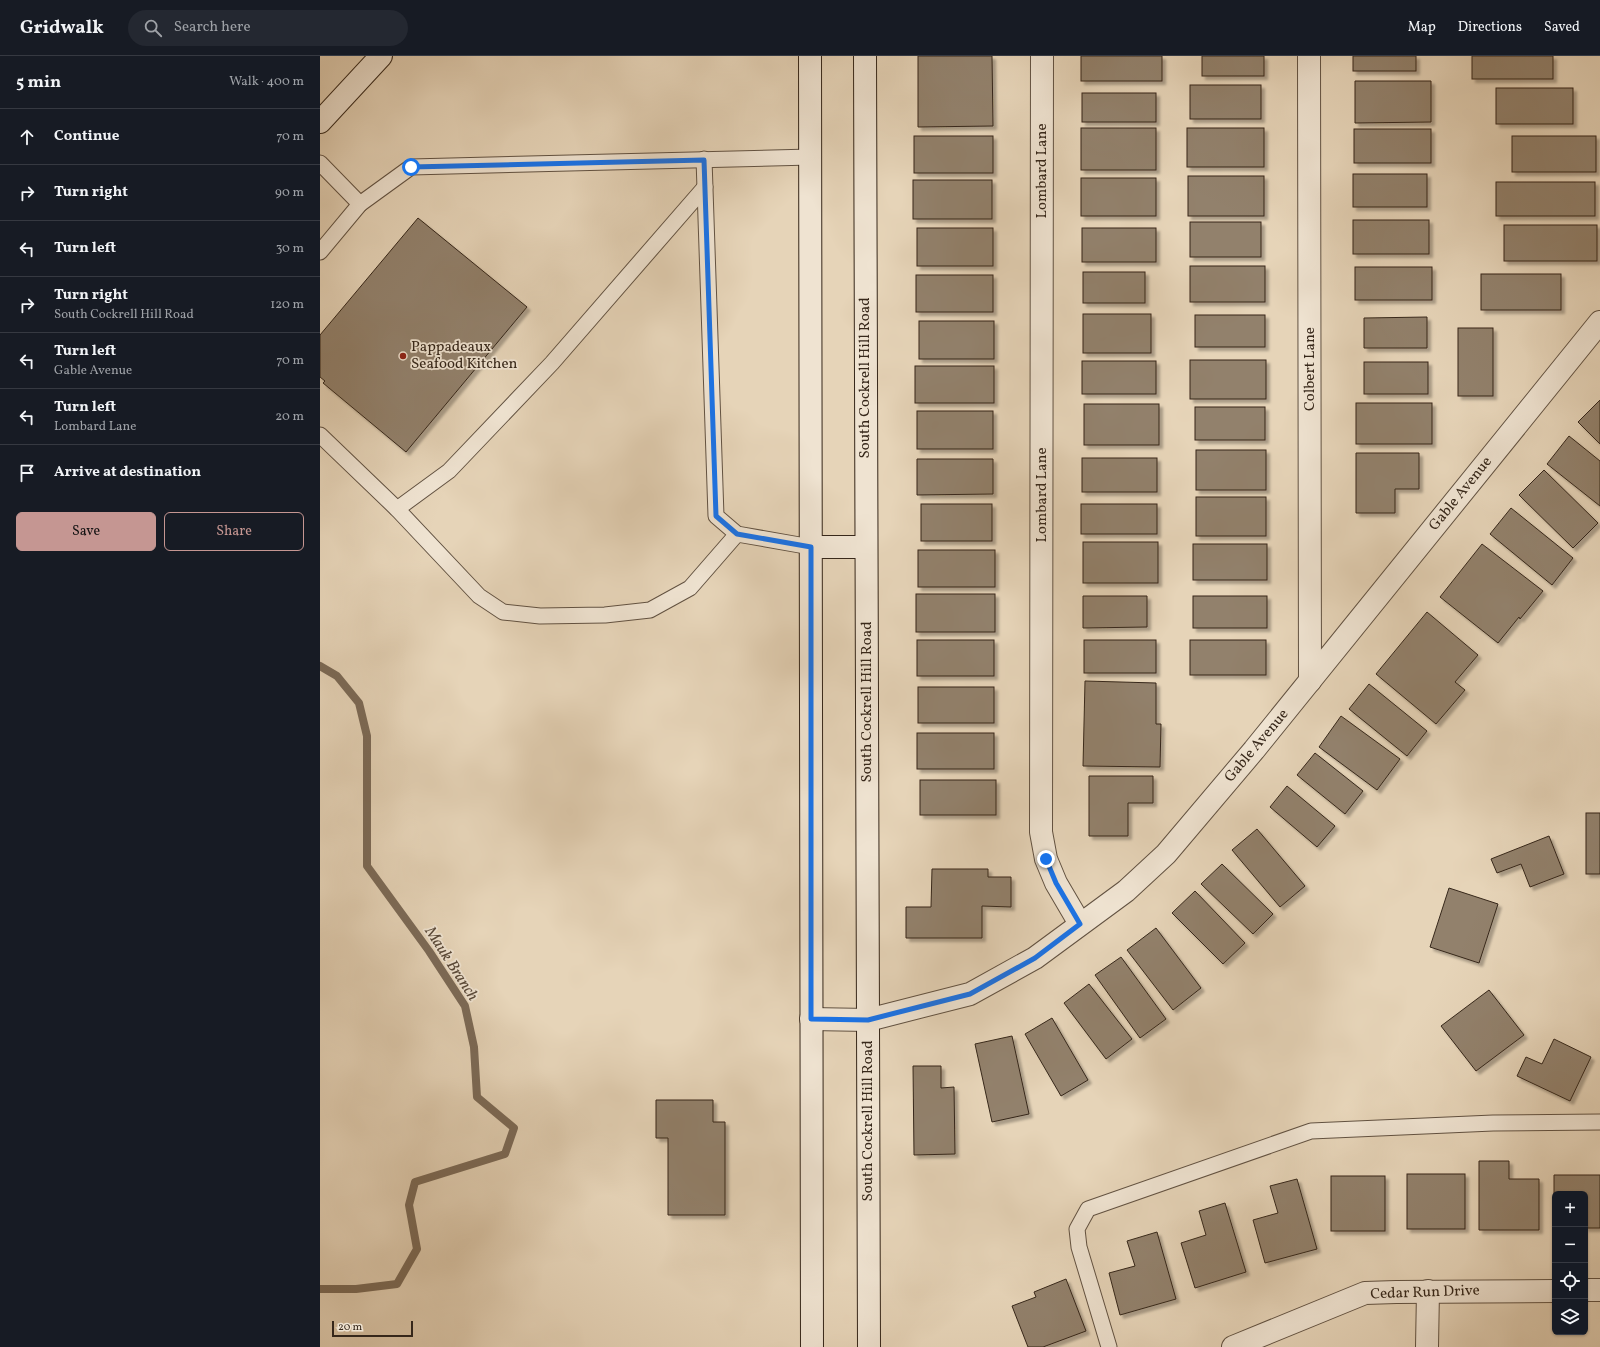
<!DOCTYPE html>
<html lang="en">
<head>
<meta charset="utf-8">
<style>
	body { margin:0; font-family:Vollkorn,serif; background:#242831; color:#f1f3f6 }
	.controls { position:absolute; right:12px; bottom:12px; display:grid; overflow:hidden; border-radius:6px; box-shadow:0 1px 3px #0004 }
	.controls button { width:36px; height:36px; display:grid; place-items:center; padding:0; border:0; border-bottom:1px solid #363941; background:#171b24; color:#f1f3f6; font:20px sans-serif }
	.scale { position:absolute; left:12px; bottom:10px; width:81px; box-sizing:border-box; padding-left:4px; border:2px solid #36271a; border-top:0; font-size:11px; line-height:14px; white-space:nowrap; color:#36271a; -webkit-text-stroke:3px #efe3d1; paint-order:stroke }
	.stop { position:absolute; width:12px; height:12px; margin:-9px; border:3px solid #1a73e8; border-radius:50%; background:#fff }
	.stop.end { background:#1a73e8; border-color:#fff; box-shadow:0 1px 4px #0008 }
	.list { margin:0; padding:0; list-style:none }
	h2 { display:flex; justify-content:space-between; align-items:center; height:52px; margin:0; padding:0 16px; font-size:17px }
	h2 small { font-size:13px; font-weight:400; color:#9ea1a6 }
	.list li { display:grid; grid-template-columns:26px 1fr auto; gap:12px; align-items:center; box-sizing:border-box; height:56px; padding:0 16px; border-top:1px solid #363941 }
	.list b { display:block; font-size:15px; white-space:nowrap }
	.list p { margin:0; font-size:13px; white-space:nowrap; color:#9ea1a6 }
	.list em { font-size:13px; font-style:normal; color:#9ea1a6 }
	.actions { display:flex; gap:8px; padding:12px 16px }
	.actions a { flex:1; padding:9px 0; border:1px solid #c59692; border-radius:6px; text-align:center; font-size:14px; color:#c59692 }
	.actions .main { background:#c59692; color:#111 }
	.icon { flex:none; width:22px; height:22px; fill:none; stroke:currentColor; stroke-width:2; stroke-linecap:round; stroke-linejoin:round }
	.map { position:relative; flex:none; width:1280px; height:1291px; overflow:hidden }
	header { display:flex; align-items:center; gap:24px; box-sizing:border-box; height:56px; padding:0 20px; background:#171b24; border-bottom:1px solid #363941 }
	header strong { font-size:19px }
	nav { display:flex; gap:22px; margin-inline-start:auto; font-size:14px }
	.search { width:280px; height:36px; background:#242831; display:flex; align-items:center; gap:10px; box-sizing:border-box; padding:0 14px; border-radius:22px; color:#9ea1a6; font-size:15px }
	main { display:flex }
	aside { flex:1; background:#171b24 }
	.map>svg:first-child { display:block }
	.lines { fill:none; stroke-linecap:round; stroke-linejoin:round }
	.stream { stroke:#7c6b58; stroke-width:8 }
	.building { fill:#92816c; stroke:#36271a; filter:url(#shadow) }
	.service-casing { stroke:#625242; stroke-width:17 }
	.minor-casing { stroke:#625242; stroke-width:24 }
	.secondary-casing { stroke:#36271a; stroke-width:24 }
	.service { stroke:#efe3d1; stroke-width:15 }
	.minor { stroke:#efe3d1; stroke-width:22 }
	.secondary { stroke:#efe3d1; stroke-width:22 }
	.route { stroke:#1a73e8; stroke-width:5 }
	.poi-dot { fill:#8f2418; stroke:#efe3d1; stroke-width:1.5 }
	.labels { text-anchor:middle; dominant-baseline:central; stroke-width:3.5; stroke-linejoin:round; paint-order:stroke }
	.street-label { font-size:15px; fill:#36271a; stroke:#efe3d1 }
	.poi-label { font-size:15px; fill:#36271a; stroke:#efe3d1; text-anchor:start }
	.water-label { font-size:16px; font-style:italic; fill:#594939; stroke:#efe3d1 }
</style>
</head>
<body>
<header>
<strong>Gridwalk</strong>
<div class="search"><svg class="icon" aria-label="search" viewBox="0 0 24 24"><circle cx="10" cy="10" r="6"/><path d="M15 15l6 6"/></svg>Search here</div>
<nav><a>Map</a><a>Directions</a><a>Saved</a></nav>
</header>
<main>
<aside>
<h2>5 min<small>Walk · 400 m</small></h2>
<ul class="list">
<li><svg class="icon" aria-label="ahead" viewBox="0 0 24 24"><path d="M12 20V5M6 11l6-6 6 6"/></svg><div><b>Continue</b></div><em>70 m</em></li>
<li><svg class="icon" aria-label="right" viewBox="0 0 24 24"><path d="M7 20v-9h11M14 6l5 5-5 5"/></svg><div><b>Turn right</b></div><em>90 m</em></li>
<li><svg class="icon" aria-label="left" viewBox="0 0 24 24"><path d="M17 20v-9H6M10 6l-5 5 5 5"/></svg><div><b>Turn left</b></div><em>30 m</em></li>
<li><svg class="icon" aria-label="right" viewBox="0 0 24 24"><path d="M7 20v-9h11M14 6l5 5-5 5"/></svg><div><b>Turn right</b><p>South Cockrell Hill Road</p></div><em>120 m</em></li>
<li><svg class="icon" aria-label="left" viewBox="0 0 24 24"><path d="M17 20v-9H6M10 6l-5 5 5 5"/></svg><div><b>Turn left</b><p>Gable Avenue</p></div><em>70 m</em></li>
<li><svg class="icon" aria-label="left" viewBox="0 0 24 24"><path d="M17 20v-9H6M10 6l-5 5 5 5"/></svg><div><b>Turn left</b><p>Lombard Lane</p></div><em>20 m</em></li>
<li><svg class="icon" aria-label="arrive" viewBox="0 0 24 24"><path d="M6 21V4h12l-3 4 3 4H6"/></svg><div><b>Arrive at destination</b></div></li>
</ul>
<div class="actions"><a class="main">Save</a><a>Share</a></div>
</aside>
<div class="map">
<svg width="1280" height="1291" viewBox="0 0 1280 1291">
	<defs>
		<filter id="shadow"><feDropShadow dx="3.5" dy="3.5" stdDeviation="1" flood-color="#0004"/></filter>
	</defs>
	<rect width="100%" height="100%" fill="#e6d4b8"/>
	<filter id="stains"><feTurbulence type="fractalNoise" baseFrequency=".005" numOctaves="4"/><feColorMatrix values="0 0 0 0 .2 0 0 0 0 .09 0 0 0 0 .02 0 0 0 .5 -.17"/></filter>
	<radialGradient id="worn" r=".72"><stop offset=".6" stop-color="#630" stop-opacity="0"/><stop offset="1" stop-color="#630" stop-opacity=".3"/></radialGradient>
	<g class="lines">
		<path class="stream" d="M0,610L17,620L39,647L47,680V810L109,895L145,950L154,991L157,1041L194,1072L185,1098L95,1126L89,1149L97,1193L77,1228L36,1233H0"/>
	</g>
	<g class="building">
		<path d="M598,0H672L673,70L598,71Z"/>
		<rect x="761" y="0" width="81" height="25"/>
		<rect x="882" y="0" width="62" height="20"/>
		<rect x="1033" y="0" width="63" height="15"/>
		<rect x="1152" y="0" width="81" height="23"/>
		<path d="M1035,25H1111V66L1035,67Z"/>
		<rect x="870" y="29" width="71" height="34"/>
		<rect x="1176" y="32" width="77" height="36"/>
		<rect x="762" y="37" width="74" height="29"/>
		<rect x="761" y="72" width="75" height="42"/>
		<rect x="867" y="72" width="77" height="39"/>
		<rect x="1034" y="73" width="77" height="34"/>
		<rect x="594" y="80" width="79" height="37"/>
		<rect x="1192" y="80" width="84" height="36"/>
		<rect x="1033" y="118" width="74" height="33"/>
		<rect x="868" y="120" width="76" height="40"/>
		<rect x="761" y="122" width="75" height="38"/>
		<rect x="593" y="124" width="79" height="39"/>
		<rect x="1176" y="126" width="99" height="34"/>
		<path d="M98,162L207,251L86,396L3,327L5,325L0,321V279Z"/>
		<rect x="1033" y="164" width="76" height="34"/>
		<rect x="870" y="166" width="71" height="35"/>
		<rect x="1184" y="169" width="93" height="36"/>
		<rect x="597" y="172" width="76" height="38"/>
		<rect x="762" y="172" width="74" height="34"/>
		<rect x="870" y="210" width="75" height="36"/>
		<rect x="1035" y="211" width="77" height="33"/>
		<rect x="763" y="216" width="62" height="31"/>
		<rect x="1161" y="218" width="80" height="36"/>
		<rect x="596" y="219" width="77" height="37"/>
		<rect x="763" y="258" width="68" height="39"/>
		<rect x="875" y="259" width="70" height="32"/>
		<path d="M1107,261V292H1044V262Z"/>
		<rect x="599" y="265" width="75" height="38"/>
		<rect x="1138" y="272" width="35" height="68"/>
		<rect x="870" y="304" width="76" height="39"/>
		<rect x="762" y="305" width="74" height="33"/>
		<rect x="1044" y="306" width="64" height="32"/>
		<rect x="595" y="310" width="79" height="37"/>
		<path d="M1280,344V388L1258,366Z"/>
		<rect x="1036" y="347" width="76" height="41"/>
		<rect x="764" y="348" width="75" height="41"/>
		<rect x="875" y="351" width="70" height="33"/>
		<rect x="597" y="355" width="76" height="38"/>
		<path d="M1249,380L1280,405V450L1227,408Z"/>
		<rect x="876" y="394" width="70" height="40"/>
		<path d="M1036,397H1099V433H1075V457H1036Z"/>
		<rect x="762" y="402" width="75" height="34"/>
		<path d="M597,403H673V438L597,439Z"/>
		<path d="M1224,414L1278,467L1253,492L1199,439Z"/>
		<rect x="876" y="441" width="70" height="39"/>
		<rect x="601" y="448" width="71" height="37"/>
		<rect x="761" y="448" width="76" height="30"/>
		<path d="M1191,452L1253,502L1232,529L1170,478Z"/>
		<rect x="763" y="486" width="75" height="41"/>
		<rect x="873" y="488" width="74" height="36"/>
		<path d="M1162,488L1223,535L1200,563L1199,561L1178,587L1120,541Z"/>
		<rect x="598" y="494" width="77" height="37"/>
		<rect x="596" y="538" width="79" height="38"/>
		<path d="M763,540H827V571L763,572Z"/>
		<rect x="873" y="540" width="74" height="32"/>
		<path d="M1107,556L1158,599L1135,626L1145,634L1116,668L1056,618Z"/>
		<rect x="597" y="584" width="77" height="36"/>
		<rect x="764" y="584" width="72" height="33"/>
		<rect x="870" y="584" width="76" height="35"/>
		<path d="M765,625L836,627V668H841L840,711L763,710Z"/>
		<path d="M1049,628L1107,675L1087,700L1029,653Z"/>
		<rect x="598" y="631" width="76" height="36"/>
		<path d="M1021,660L1080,703L1057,734L999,691Z"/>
		<rect x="597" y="677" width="77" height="36"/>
		<path d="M995,697L1043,735L1025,758L977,719Z"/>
		<path d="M769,720H833V747H808V780H769Z"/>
		<rect x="600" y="724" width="76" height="35"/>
		<path d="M967,730L1015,770L997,791L950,751Z"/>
		<rect x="1266" y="757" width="14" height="61"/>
		<path d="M937,773L985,830L960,851L912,794Z"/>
		<path d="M1229,780L1244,818L1210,831L1201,808L1177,817L1171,803Z"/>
		<path d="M902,808L953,858L933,878L881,828Z"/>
		<path d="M612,813H668V821H691V851L662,850V882H586V851H611Z"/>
		<path d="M1129,832L1178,848L1159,907L1110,891Z"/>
		<path d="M875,835L925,887L903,908L852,857Z"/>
		<path d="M836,872L881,932L853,954L807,894Z"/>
		<path d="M801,901L846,963L820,982L775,919Z"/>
		<path d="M769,928L812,983L786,1003L744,947Z"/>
		<path d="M1169,934L1204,979L1156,1015L1121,970Z"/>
		<path d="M732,962L768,1024L741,1040L705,978Z"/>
		<path d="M692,980L709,1058L672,1066L655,988Z"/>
		<path d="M1234,983L1271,1001L1250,1045L1197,1020L1206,1001L1222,1008Z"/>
		<path d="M593,1010H621V1032L634,1031L635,1098L594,1099Z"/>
		<path d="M336,1044H393V1066H405V1159H348V1082H336Z"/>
		<path d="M1159,1105H1189V1123H1219V1174H1159Z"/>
		<rect x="1087" y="1118" width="58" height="55"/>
		<path d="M1234,1119H1280V1172H1265V1138H1235L1234,1172Z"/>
		<rect x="1011" y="1120" width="54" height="55"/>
		<path d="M977,1123L997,1193L945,1207L933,1164L958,1157L950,1130Z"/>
		<path d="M905,1147L926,1216L875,1232L861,1187L886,1179L879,1155Z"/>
		<path d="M837,1176L856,1243L800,1259L789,1217L815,1210L807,1185Z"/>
		<path d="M746,1223L766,1275L723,1291H708L692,1250L716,1241L714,1236Z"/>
	</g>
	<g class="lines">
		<g class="service-casing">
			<g id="service">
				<path d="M384,103L396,460L417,478L491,491"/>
				<path d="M0,107L40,148L0,196"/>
				<path d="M40,148L91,111L491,101"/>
				<path d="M0,379L77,453L159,540L183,556L220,560L285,559L330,554L370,532L417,478"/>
				<path d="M77,453L129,415L232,307L385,131"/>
				<path d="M789,1291L759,1191L757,1173L768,1153L991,1075L1173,1067L1280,1066"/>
			</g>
		</g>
		<g class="minor-casing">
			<g id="minor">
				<path d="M722,0L721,776L726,803L736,827L760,868"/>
				<path d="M989,0L990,625"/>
				<path d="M491,963L548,964L650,938L715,902L806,835L846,798L934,694L1280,266"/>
				<path d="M1265,1234H1280"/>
				<path d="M913,1291L1045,1237L1076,1236L1235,1235"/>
				<path d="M1107,1291L1108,1235"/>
			</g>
		</g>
		<g class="secondary-casing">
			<g id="secondary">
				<path d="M490,0L492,1291"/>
				<path d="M545,0L549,1291"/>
				<path d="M0,66L61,0"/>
				<path d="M491,491H546"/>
			</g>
		</g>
		<use href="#service" class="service"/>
		<use href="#minor" class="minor"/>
		<use href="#secondary" class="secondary"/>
	</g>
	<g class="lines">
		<path class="route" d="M91,111L384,104L396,460L417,478L491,491V963L548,964L650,938L715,902L760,868L736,827L726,803"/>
	</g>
	<circle class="poi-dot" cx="83" cy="300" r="4"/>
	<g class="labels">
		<g class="street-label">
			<text transform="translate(722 115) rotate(-90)">Lombard Lane</text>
			<text transform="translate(990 313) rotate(-90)">Colbert Lane</text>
			<text transform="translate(545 322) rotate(-90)">South Cockrell Hill Road</text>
			<text transform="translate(1141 438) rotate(-51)">Gable Avenue</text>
			<text transform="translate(722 439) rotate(-90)">Lombard Lane</text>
			<text transform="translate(547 646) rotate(-90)">South Cockrell Hill Road</text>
			<text transform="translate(937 690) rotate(-50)">Gable Avenue</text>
			<text transform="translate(548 1065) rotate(-90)">South Cockrell Hill Road</text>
			<text transform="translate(1105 1237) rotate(-2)">Cedar Run Drive</text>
		</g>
		<g class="poi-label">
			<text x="91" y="291">Pappadeaux<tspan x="91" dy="17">Seafood Kitchen</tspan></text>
		</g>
		<g class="water-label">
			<text transform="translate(131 908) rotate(57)">Mauk Branch</text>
		</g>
	</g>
	<rect width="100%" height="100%" filter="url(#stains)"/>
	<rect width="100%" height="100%" fill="url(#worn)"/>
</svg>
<div class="controls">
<button>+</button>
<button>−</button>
<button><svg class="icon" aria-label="locate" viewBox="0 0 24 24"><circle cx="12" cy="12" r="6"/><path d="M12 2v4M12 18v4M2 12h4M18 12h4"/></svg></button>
<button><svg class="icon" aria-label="layers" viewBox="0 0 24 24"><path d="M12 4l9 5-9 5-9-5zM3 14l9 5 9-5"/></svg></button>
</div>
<div class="scale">20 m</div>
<div class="stop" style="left:91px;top:111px"></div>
<div class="stop end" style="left:726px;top:803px"></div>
</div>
</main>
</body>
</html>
